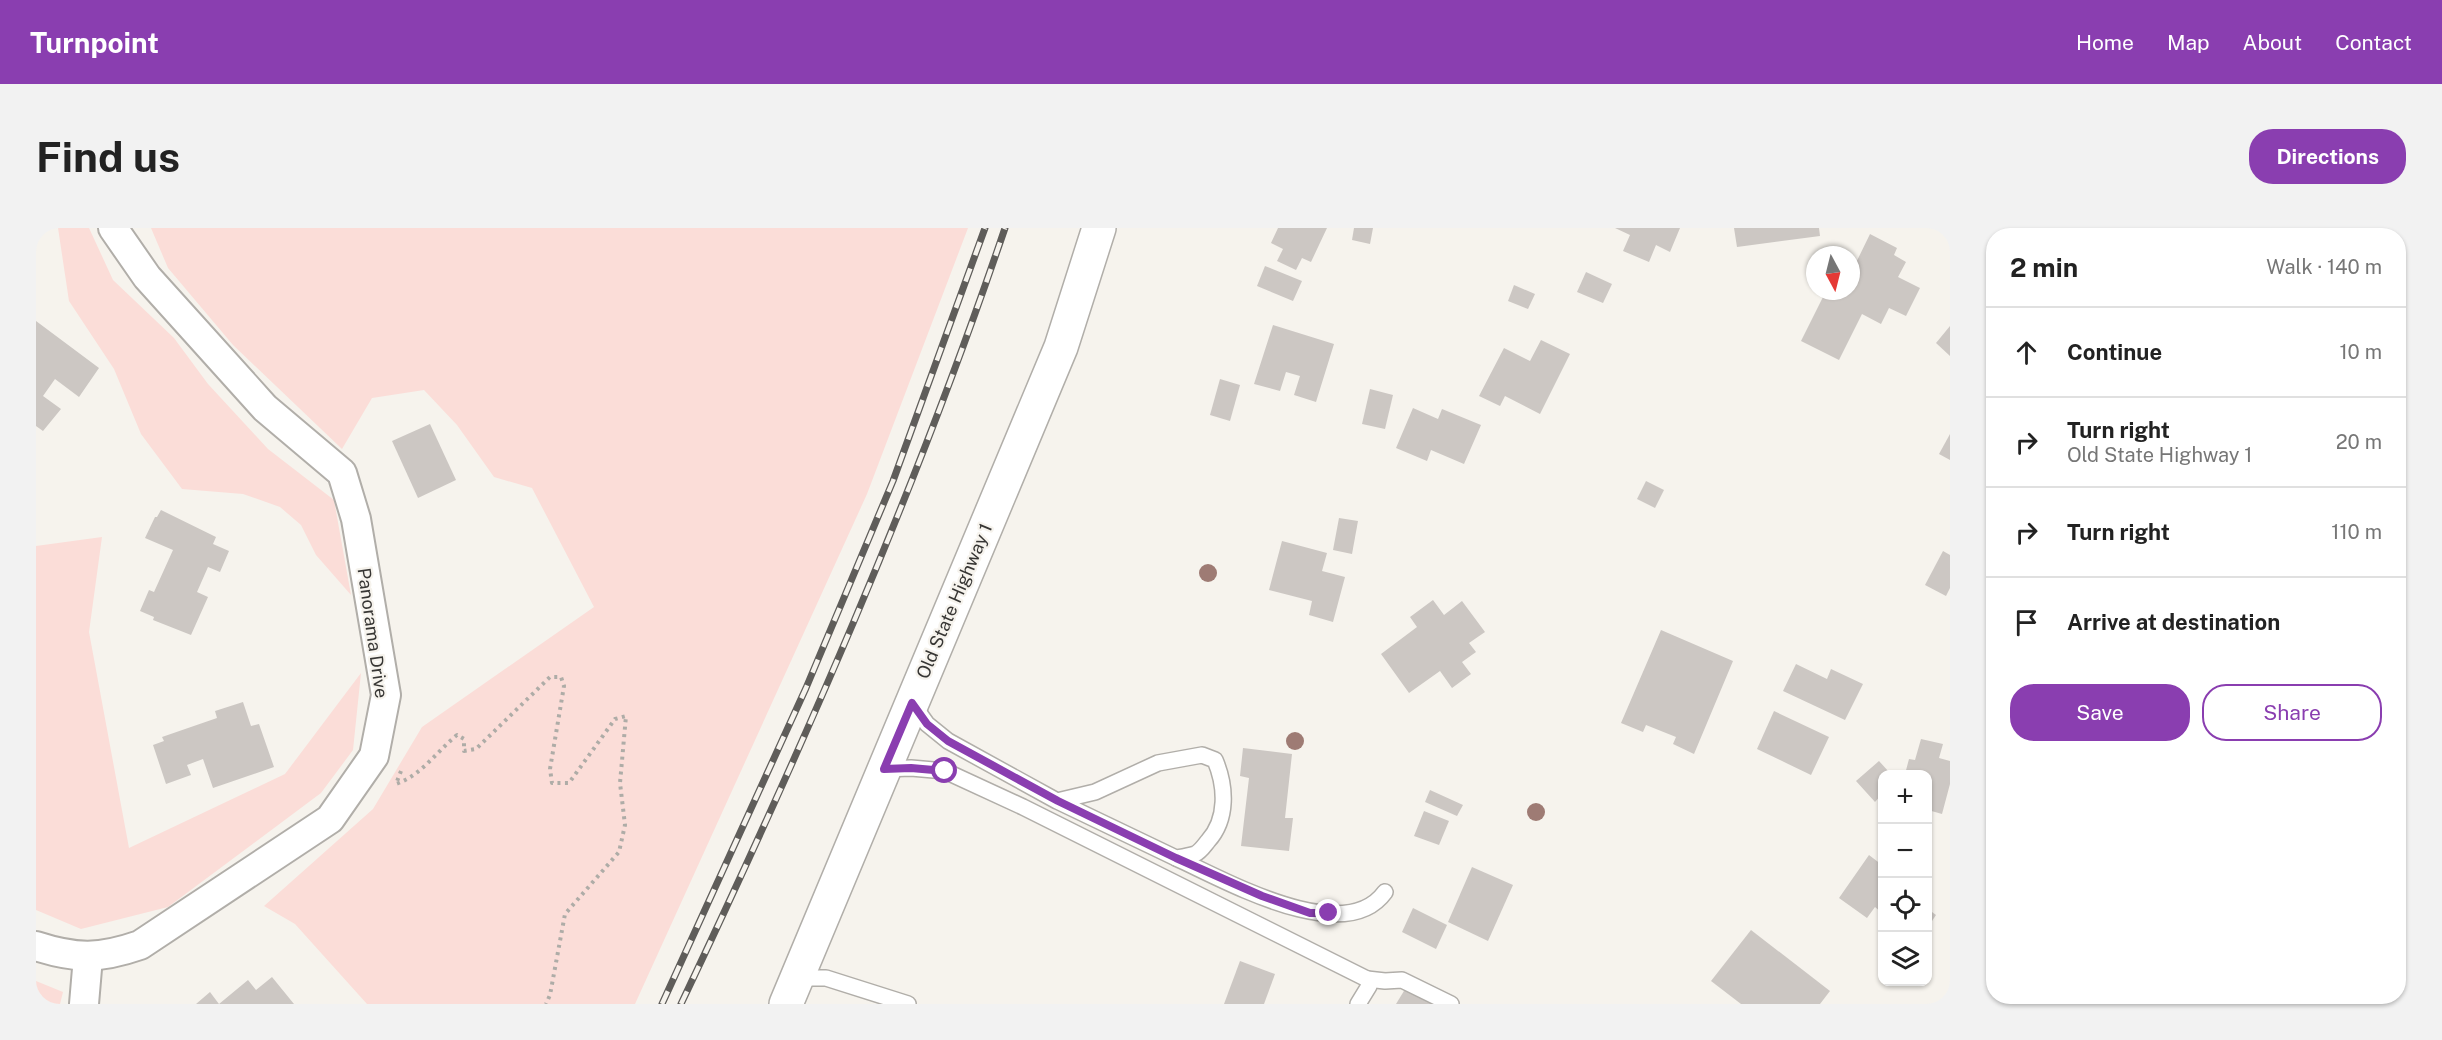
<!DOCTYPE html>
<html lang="en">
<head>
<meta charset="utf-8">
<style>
	body { margin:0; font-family:"Public Sans",sans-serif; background:#f2f2f2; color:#222 }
	.controls { position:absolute; right:18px; bottom:18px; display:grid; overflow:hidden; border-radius:12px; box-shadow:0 2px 4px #0004 }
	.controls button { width:54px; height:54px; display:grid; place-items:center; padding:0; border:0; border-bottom:2px solid #e0e0e0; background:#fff; color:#222; font:30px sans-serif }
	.compass { position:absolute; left:1770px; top:18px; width:54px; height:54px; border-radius:50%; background:#fff; box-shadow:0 2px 4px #0004; rotate:173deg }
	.stop { position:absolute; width:18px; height:18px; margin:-14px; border:4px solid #8a3eb0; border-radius:50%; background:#fff }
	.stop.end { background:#8a3eb0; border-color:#fff; box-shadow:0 2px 6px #0008 }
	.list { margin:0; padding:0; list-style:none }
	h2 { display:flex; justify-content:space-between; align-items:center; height:78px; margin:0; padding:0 24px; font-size:26px }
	h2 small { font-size:20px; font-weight:400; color:#767676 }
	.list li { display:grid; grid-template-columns:39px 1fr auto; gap:18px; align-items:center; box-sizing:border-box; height:90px; padding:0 24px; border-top:2px solid #e0e0e0 }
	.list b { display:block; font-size:22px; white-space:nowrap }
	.list p { margin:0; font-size:20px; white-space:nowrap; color:#767676 }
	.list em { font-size:20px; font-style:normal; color:#767676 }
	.actions { display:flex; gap:12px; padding:18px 24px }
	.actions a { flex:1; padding:14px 0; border:2px solid #8a3eb0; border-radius:24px; text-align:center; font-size:21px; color:#8a3eb0 }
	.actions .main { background:#8a3eb0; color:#fff }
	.icon { flex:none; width:33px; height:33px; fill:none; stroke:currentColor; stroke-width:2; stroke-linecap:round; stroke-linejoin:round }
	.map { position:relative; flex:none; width:1914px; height:776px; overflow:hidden; border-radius:24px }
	header { display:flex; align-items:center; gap:36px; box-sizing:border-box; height:84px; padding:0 30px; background:#8a3eb0; color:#fff }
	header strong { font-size:28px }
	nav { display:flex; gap:33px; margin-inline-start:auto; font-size:21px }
	.intro { display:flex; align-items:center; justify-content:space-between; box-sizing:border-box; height:144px; padding:0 36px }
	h1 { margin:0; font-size:42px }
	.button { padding:15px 27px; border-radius:24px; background:#8a3eb0; color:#fff; font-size:21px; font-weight:700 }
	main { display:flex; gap:36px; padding:0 36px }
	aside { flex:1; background:#fff; border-radius:24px; box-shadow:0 2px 4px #0004 }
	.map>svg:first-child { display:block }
	.green { fill:#fbddd8 }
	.building { fill:#ccc7c3 }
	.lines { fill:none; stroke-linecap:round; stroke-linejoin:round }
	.lane-casing { stroke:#b1aea9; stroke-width:18 }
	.street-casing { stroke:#b1aea9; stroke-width:32 }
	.secondary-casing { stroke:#b1aea9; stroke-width:36 }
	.path { stroke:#aeaca7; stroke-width:4; stroke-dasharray:3 4.5; stroke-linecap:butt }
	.lane { stroke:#fff; stroke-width:15 }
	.street { stroke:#fff; stroke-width:28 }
	.secondary { stroke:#fff; stroke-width:33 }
	.rail-casing { stroke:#5f5d5a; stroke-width:7 }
	.rail { stroke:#f6f3ed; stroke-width:4.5; stroke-dasharray:14; stroke-linecap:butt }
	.tree { fill:#9e7b74 }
	.route { stroke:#8a3eb0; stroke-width:8 }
	.labels { text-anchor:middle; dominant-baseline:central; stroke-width:4.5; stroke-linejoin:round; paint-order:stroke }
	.street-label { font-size:18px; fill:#373634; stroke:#f6f3ed }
</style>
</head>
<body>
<header>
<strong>Turnpoint</strong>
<nav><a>Home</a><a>Map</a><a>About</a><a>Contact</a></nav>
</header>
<div class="intro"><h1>Find us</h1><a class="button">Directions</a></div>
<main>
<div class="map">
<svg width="1914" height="776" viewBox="0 0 1914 776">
	<rect width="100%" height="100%" fill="#f6f3ed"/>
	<g class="green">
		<path d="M22,0H53L77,52L138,110L172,156L232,221L298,272L315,367L280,327L265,297L244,279L207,266L146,261L105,206L78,141L33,73Z"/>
		<path d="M115,0H932L831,266L599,776H331L259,696L228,678L337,581L386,499L558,379L496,260L458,249L421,197L388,162L336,170L306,221L197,117L132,40Z"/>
		<path d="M66,309L53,404L93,620L249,546L325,445L317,522L285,565L132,679L45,701L0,682V318Z"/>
		<path d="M0,753L27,764L24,776H0Z"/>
	</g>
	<g class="building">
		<path d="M1242,0H1291L1275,34L1266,30L1260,42L1241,33L1247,21L1235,15Z"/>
		<path d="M1318,0H1337L1334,16L1316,12Z"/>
		<path d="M1579,0H1644L1634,24L1620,17L1613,34L1587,23L1594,7Z"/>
		<path d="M1698,0H1783L1784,8L1701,19Z"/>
		<path d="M1834,6L1861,20L1858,27L1870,34L1862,49L1884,60L1870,88L1853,80L1845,96L1826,86L1803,132L1765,113L1790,63L1803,69L1806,63H1815V45Z"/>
		<path d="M1229,38L1266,53L1257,73L1221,58Z"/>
		<path d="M1550,44L1576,56L1567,75L1541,64Z"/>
		<path d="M1478,57L1499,66L1492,81L1472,73Z"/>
		<path d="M0,93L63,140L43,169L19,151L7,168L25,181L7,203L0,198Z"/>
		<path d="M1237,97L1298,116L1280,174L1258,167L1264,148L1250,144L1244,163L1218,156Z"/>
		<path d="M1914,98V128L1900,115Z"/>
		<path d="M1505,112L1534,126L1504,186L1469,168L1464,178L1443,168L1468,120L1494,133Z"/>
		<path d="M1184,151L1204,157L1194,193L1174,187Z"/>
		<path d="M1334,161L1357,167L1349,201L1326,196Z"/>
		<path d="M1377,180L1402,191L1406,181L1445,197L1428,236L1395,222L1391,233L1360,220Z"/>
		<path d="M394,196L420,252L382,270L356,213Z"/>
		<path d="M1914,206V232L1903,226Z"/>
		<path d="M1610,253L1628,262L1619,280L1601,271Z"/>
		<path d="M125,282L180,309L177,316L193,323L184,344L172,339L161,364L172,369L155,407L117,392L118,389L104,383L113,362L118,364L137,322L109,310L119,289H121Z"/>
		<path d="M1303,290L1322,293L1316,326L1297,322Z"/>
		<path d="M1246,313L1291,325L1286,343L1309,349L1297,394L1273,387L1276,373L1233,362Z"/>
		<path d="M1907,323L1914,327V360L1910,368L1889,357Z"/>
		<path d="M1397,372L1408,387L1426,373L1449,404L1433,415L1440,424L1426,434L1435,446L1416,460L1404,443L1373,465L1345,426L1381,399L1374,389Z"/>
		<path d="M1625,402L1697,433L1658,526L1637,516L1640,509L1610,497L1607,504L1585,495Z"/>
		<path d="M1760,436L1791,451L1795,441L1827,456L1809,492L1747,463Z"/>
		<path d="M207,474L215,498L223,496L238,539L177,560L167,531L151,537L155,547L130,556L117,517L128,513L126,509L181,490L179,483Z"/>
		<path d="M1738,483L1793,509L1775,547L1721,521Z"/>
		<path d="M1885,511L1907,516L1903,530L1914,533V556L1906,586L1892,582V546H1869L1873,531L1879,532Z"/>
		<path d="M1207,520L1256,526L1249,590H1257L1253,623L1205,618L1213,550L1204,548Z"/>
		<path d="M1843,533L1853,544L1846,546L1845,551L1846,566L1839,574L1820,553Z"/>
		<path d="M1394,562L1427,577L1421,588L1389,574Z"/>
		<path d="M1388,583L1413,593L1403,617L1378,608Z"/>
		<path d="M1833,627L1846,637V653L1842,660L1846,663V685L1839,679L1831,690L1803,670Z"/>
		<path d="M1436,639L1477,657L1452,713L1412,694Z"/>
		<path d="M1377,680L1411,697L1400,721L1366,704Z"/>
		<path d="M1892,681L1900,687L1892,699Z"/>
		<path d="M1715,702L1794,763L1784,776H1705L1675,753Z"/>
		<path d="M1204,733L1239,746L1228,776H1188Z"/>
		<path d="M236,749L258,776H160L174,764L183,776L212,752L220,762Z"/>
		<path d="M1371,758L1401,776H1360Z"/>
	</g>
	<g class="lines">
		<g class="lane-casing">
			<g id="lane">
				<path d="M876,475L891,496L912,513L1021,573L1059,564L1122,535L1166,527L1179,532C1190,558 1192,591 1172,613C1168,618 1164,624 1159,626C1153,628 1146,629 1140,630L1021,573"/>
				<path d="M848,541L875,540L909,543L987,579L1331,751L1333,758L1322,776"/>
				<path d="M1140,630C1187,651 1308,721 1349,664"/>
				<path d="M761,750H790L872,776"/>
				<path d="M1331,751L1349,753L1366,752L1415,776"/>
			</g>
		</g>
		<g class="street-casing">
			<g id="street">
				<path d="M0,718C40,731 64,731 104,717L294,591L338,528L350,467L320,291L306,245L229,180L111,49L77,0"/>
				<path d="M48,776L52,729"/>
			</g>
		</g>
		<g class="secondary-casing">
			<path id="secondary" d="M750,776L1025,119L1063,0"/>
		</g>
		<path class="path" d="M365,543L360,556C386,547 401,523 421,507L428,511V523L440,521L514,449H525L528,458L514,541L516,555H533L579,491L590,488L584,555L589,597L583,624L529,686L514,767L510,776"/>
		<use href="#lane" class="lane"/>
		<use href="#street" class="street"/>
		<use href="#secondary" class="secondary"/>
		<g class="rail-casing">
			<g id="rail">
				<path d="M626,776L770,460L857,253L949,0"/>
				<path d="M645,776C765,523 879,265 969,0"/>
			</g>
		</g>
		<use href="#rail" class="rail"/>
	</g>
	<g class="tree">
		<circle cx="1172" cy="345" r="9"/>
		<circle cx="1259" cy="513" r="9"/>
		<circle cx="1500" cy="584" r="9"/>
	</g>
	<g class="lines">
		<path class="route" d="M909,543L875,540L848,541L876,475L891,496L912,513L1022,573L1140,630L1226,668L1274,685H1293"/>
	</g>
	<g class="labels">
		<g class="street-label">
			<text transform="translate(918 373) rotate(-67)">Old State Highway 1</text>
			<text transform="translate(337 405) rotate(82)">Panorama Drive</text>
		</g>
	</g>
</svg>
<div class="controls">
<button>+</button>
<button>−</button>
<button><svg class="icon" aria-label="locate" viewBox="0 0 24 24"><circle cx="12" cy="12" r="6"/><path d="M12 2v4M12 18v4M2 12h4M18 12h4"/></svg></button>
<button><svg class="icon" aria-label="layers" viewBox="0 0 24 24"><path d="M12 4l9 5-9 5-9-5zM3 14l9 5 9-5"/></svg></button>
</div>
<svg class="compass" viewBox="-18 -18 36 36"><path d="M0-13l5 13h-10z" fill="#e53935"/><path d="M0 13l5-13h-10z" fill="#767676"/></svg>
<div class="stop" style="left:909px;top:543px"></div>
<div class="stop end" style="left:1293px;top:685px"></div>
</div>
<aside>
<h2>2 min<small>Walk · 140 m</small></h2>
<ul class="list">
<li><svg class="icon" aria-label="ahead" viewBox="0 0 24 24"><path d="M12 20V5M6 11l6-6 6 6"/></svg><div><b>Continue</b></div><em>10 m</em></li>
<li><svg class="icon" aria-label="right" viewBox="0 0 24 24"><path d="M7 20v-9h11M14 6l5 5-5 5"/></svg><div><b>Turn right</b><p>Old State Highway 1</p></div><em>20 m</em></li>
<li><svg class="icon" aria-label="right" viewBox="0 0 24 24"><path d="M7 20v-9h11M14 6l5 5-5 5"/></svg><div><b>Turn right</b></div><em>110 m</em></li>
<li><svg class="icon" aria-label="arrive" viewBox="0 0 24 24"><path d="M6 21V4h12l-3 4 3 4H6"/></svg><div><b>Arrive at destination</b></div></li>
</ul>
<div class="actions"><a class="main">Save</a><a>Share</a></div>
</aside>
</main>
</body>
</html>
